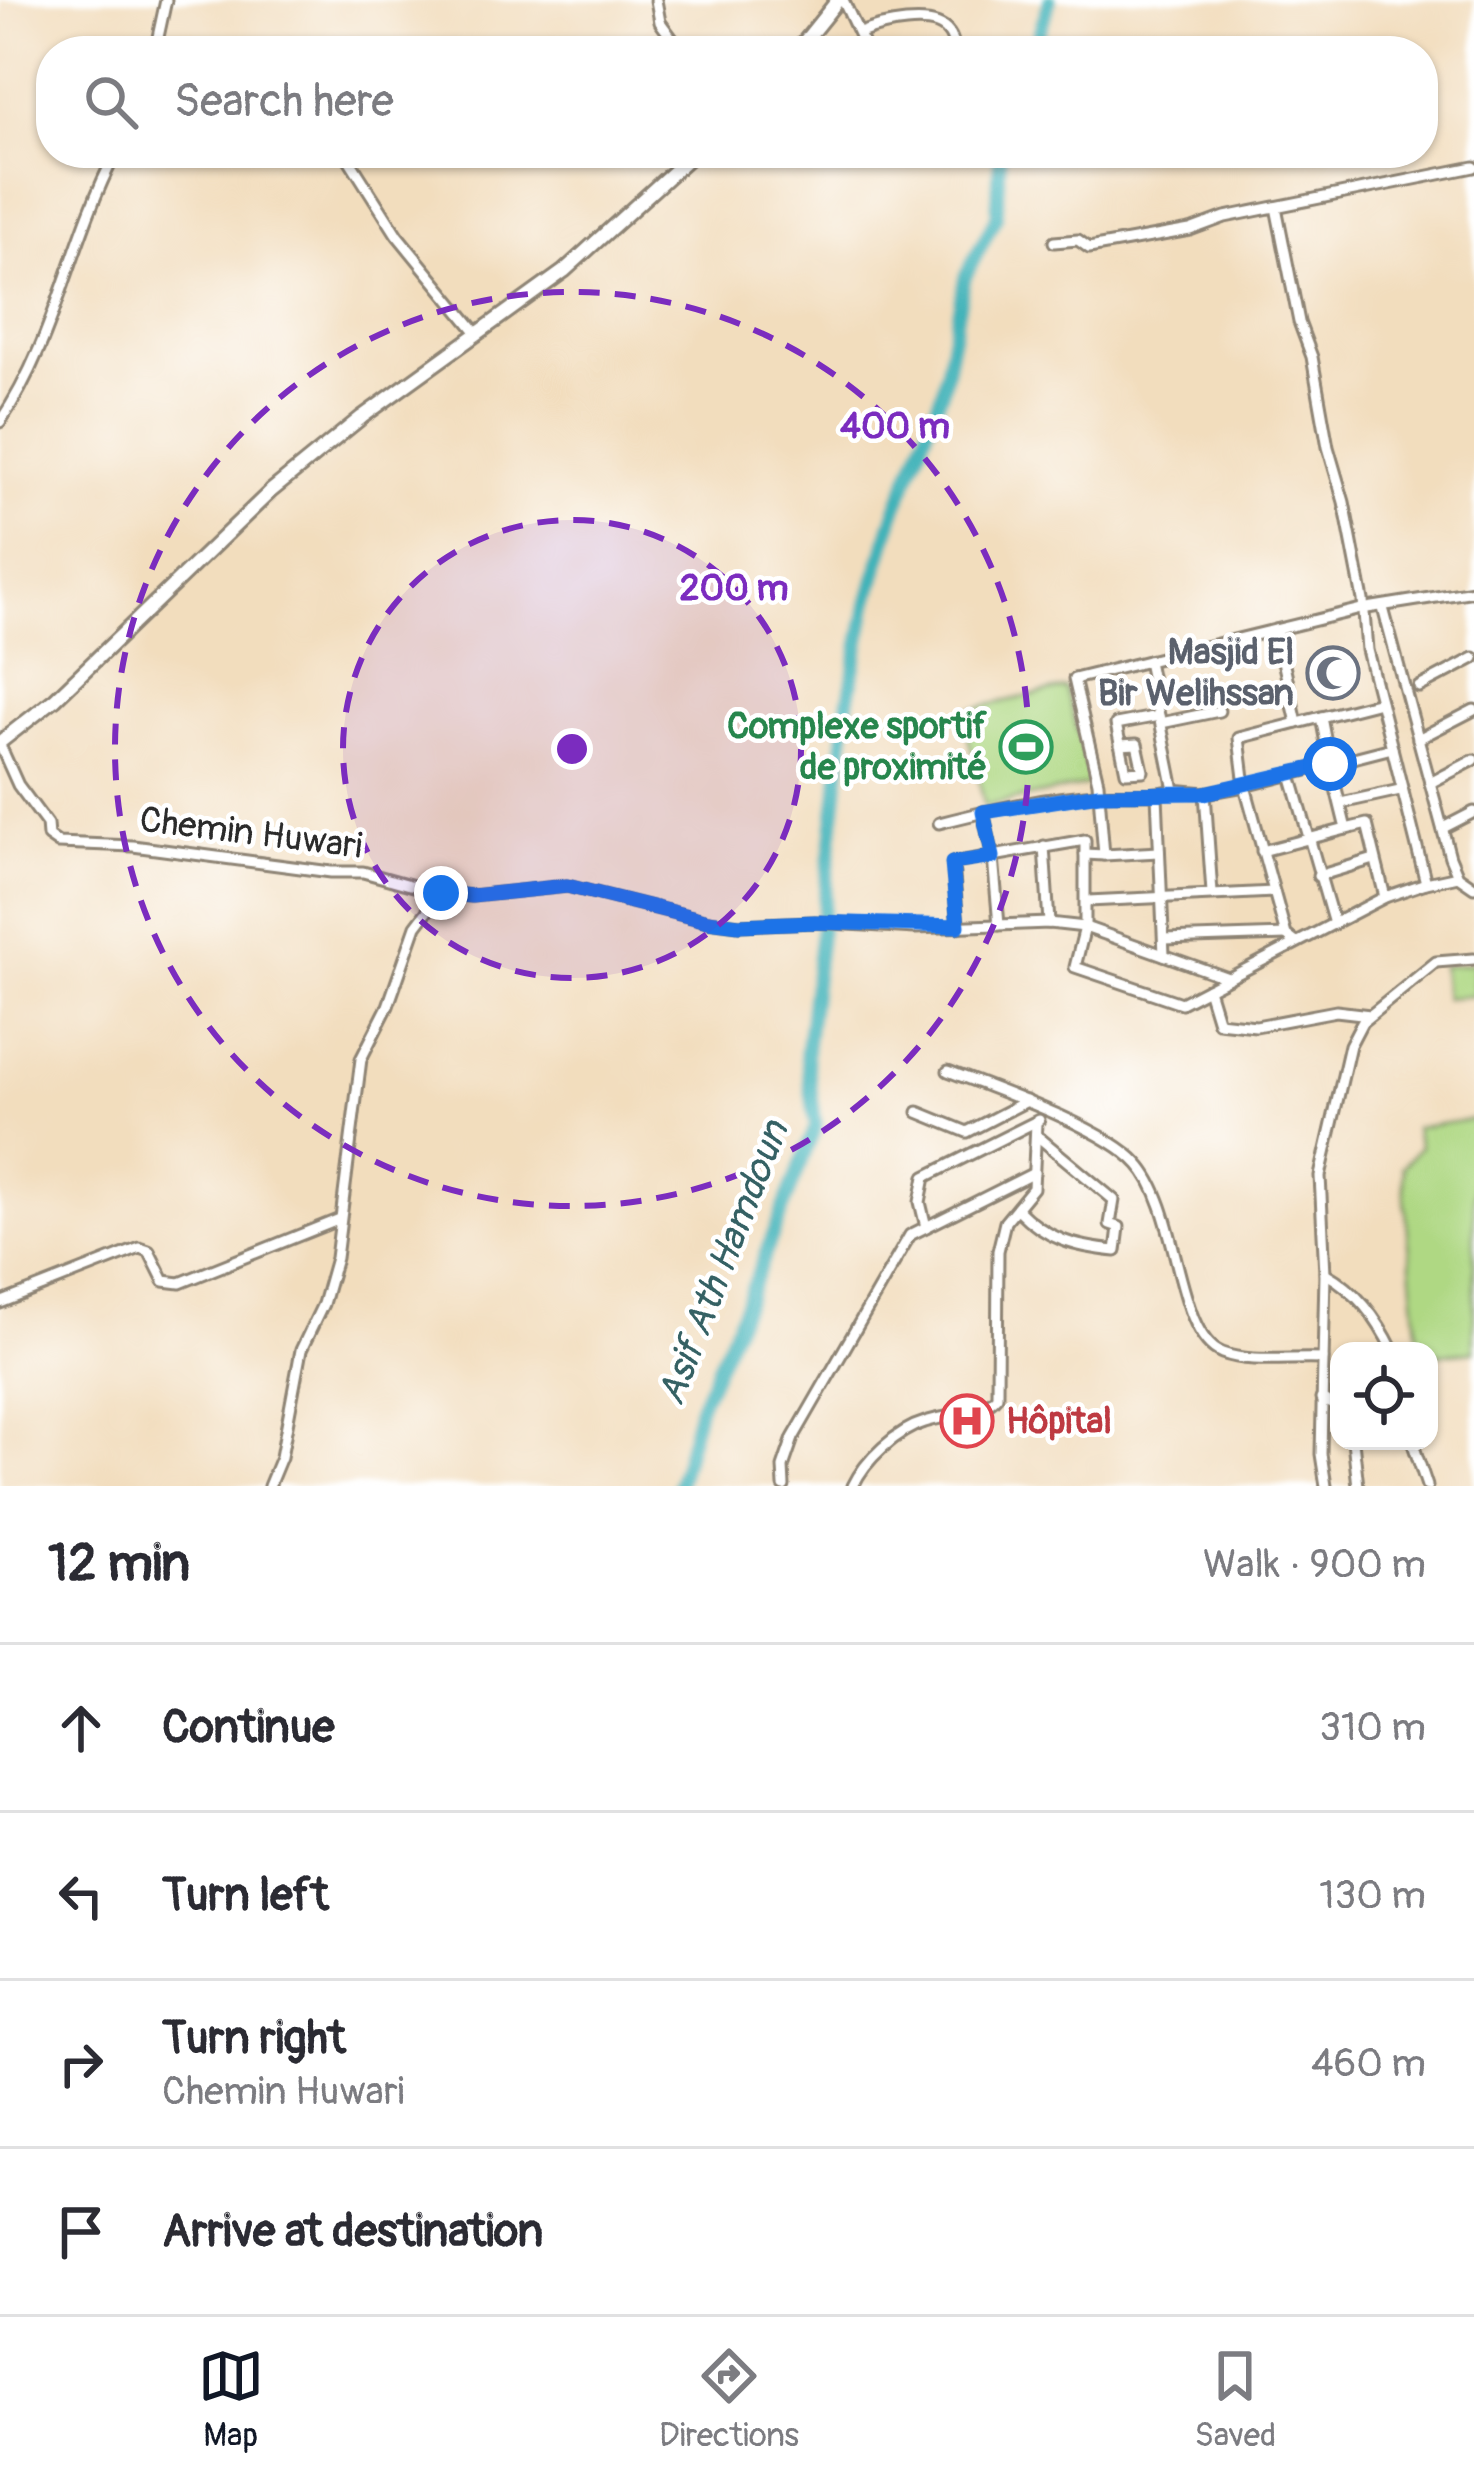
<!DOCTYPE html>
<html lang="en">
<head>
<meta charset="utf-8">
<style>
	body { margin:0; font-family:Pangolin,sans-serif; background:#f2f2f3; color:#2b2b33 }
	.controls { position:absolute; right:36px; bottom:36px; display:grid; overflow:hidden; border-radius:24px; box-shadow:0 3px 9px #0004 }
	.controls button { width:108px; height:108px; display:grid; place-items:center; padding:0; border:0; border-bottom:3px solid #e1e1e2; background:#fff; color:#2b2b33; font:60px sans-serif }
	.stop { position:absolute; width:36px; height:36px; margin:-27px; border:9px solid #1a73e8; border-radius:50%; background:#fff }
	.stop.end { background:#1a73e8; border-color:#fff; box-shadow:0 3px 12px #0008 }
	.list { margin:0; padding:0; list-style:none }
	h2 { display:flex; justify-content:space-between; align-items:center; height:156px; margin:0; padding:0 48px; font-size:51px }
	h2 small { font-size:39px; font-weight:400; color:#7c7c81 }
	.list li { display:grid; grid-template-columns:78px 1fr auto; gap:36px; align-items:center; box-sizing:border-box; height:168px; padding:0 48px; border-top:3px solid #e1e1e2 }
	.list b { display:block; font-size:45px; white-space:nowrap }
	.list p { margin:0; font-size:39px; white-space:nowrap; color:#7c7c81 }
	.list em { font-size:39px; font-style:normal; color:#7c7c81 }
	.icon { flex:none; width:66px; height:66px; fill:none; stroke:currentColor; stroke-width:2; stroke-linecap:round; stroke-linejoin:round }
	.map { position:relative; flex:none; width:1474px; height:1486px; overflow:hidden }
	.search { position:absolute; background:#fff; box-shadow:0 3px 9px #0004; left:36px; right:36px; top:36px; height:132px; display:flex; align-items:center; gap:30px; box-sizing:border-box; padding:0 42px; border-radius:48px; color:#7c7c81; font-size:45px }
	.sheet { height:828px; background:#fff }
	nav { display:flex; justify-content:space-around; align-items:center; box-sizing:border-box; height:168px; border-top:3px solid #e1e1e2; background:#fff; font-size:33px; color:#7c7c81 }
	nav a { display:grid; justify-items:center; gap:6px }
	nav .on { color:#111827 }
	.map>svg:first-child { display:block }
	.green { fill:#afd883; stroke:#6d8257; stroke-width:3 }
	.lines { fill:none; stroke-linecap:round; stroke-linejoin:round }
	.river { stroke:#43b3b9; stroke-width:14 }
	.street-casing { stroke:#8e8474; stroke-width:15 }
	.secondary-casing { stroke:#8e8474; stroke-width:18 }
	.street { stroke:#fff; stroke-width:9 }
	.secondary { stroke:#fff; stroke-width:12 }
	.route { stroke:#1a73e8; stroke-width:15 }
	.ring { fill:none; stroke:#7b2cbf; stroke-width:6; stroke-dasharray:21 15 }
	.labels { text-anchor:middle; dominant-baseline:central; stroke-width:9; stroke-linejoin:round; paint-order:stroke }
	.worship-label { font-size:36px; font-weight:bold; fill:#5b616d; stroke:#fff; text-anchor:end }
	.leisure-label { font-size:36px; font-weight:bold; fill:#27864d; stroke:#fff; text-anchor:end }
	.street-label { font-size:36px; fill:#2b2b2b; stroke:#fff }
	.health-label { font-size:36px; font-weight:bold; fill:#be3a42; stroke:#fff; text-anchor:start }
	.water-label { font-size:39px; font-style:italic; fill:#356164; stroke:#fff }
	.centre { fill:#7b2cbf; stroke:#fff; stroke-width:6 }
	.ring-label { font-size:36px; text-anchor:middle; font-weight:bold; fill:#7b2cbf; stroke:#fff; stroke-width:9; stroke-linejoin:round; paint-order:stroke }
</style>
</head>
<body>
<div class="map">
<svg width="1474" height="1486" viewBox="0 0 1474 1486">
	<rect width="100%" height="100%" fill="#fff"/>
	<filter id="ink" filterUnits="userSpaceOnUse"><feTurbulence type="fractalNoise" baseFrequency=".00833" numOctaves="2"/><feDisplacementMap in="SourceGraphic" scale="24" xChannelSelector="R" yChannelSelector="G"/><feConvolveMatrix kernelMatrix="1 2 1 2 8 2 1 2 1" color-interpolation-filters="sRGB"/></filter>
	<filter id="wash" filterUnits="userSpaceOnUse"><feTurbulence type="fractalNoise" baseFrequency=".004" numOctaves="4" result="noise"/><feDisplacementMap in="SourceGraphic" scale="48" xChannelSelector="R" yChannelSelector="G"/><feGaussianBlur stdDeviation="2.7" result="paint"/><feColorMatrix in="noise" values="0 0 0 0 0 0 0 0 0 0 0 0 0 0 0 0 0 1.4 0 .05"/><feComposite in="paint" operator="in"/></filter>
	<g filter="url(#wash)">
		<rect width="100%" height="100%" fill="#f2ddbd"/>
		<g class="green">
			<path d="M1065,688L1092,784L985,806L962,711Z"/>
			<path d="M1474,963V996L1445,998L1442,966Z"/>
			<path d="M1474,1119V1351L1429,1355V1351H1419L1402,1167L1420,1147L1414,1128Z"/>
		</g>
		<g class="lines">
			<g class="river">
				<path d="M1033,51L1050,0"/>
				<path d="M678,1486L698,1410L745,1305L816,1126L806,1054L848,703L868,602L894,515L942,392L965,277L997,215L1000,153"/>
			</g>
		</g>
	</g>
	<g filter="url(#ink)">
		<g class="lines">
			<g class="street-casing">
				<g id="street">
					<path d="M656,0L660,22L681,51"/>
					<path d="M843,0L867,51"/>
					<path d="M860,33C879,25 934,12 948,32C953,37 953,45 956,51"/>
					<path d="M155,51L166,0"/>
					<path d="M275,51H284"/>
					<path d="M345,153L397,235L478,334"/>
					<path d="M1276,207L1299,322L1312,357L1328,447L1344,502L1363,600L1367,650L1392,748"/>
					<path d="M1054,242L1078,240L1089,248L1190,230L1225,217L1474,167"/>
					<path d="M0,422C56,340 70,240 116,153"/>
					<path d="M1383,608L1450,857L1458,876L1474,887"/>
					<path d="M1276,630L1297,723"/>
					<path d="M1148,661L1174,790L1205,793L1245,786L1286,935L1295,942"/>
					<path d="M1419,687L1474,658"/>
					<path d="M1380,702L1321,717L1330,764L1392,748L1426,883L1458,876"/>
					<path d="M1161,723L1219,711"/>
					<path d="M1418,739L1474,710"/>
					<path d="M0,745L18,785L47,824L48,836L58,843L133,846L331,872H363L439,893L472,896L567,886L708,921L739,925L815,922L915,928L1049,923L1085,927V854"/>
					<path d="M1120,745L1137,744L1143,771L1126,772L1116,724L1159,716"/>
					<path d="M1291,775L1334,924"/>
					<path d="M1430,783L1474,760"/>
					<path d="M1205,793L1212,893"/>
					<path d="M1157,795L1164,955"/>
					<path d="M1341,803L1400,790"/>
					<path d="M983,812L993,857L999,925"/>
					<path d="M939,823C991,810 1044,797 1098,794C1124,792 1149,797 1174,790"/>
					<path d="M1443,828L1474,812"/>
					<path d="M1346,829L1367,824L1385,897"/>
					<path d="M1044,846L1049,923"/>
					<path d="M1262,851L1346,829L1330,764L1245,786L1239,738L1321,717"/>
					<path d="M1159,852L1104,855L1098,782L1074,679L1361,609L1474,591"/>
					<path d="M1318,876L1374,859"/>
					<path d="M1088,901L1274,892"/>
					<path d="M958,927L953,863L1085,840V854L1104,855"/>
					<path d="M1164,939L1286,935"/>
					<path d="M1228,978L1085,927L1075,967L1181,1003L1385,897L1426,883"/>
					<path d="M1208,989L1218,1022L1256,1026L1336,1011L1370,1015"/>
					<path d="M948,1071C995,1089 1106,1128 1138,1164C1180,1209 1175,1334 1222,1353C1251,1364 1291,1357 1323,1359"/>
					<path d="M918,1112L967,1132L1027,1101"/>
					<path d="M1017,1209C1047,1240 1076,1247 1116,1251L1119,1227L1110,1224L1114,1200L1036,1135"/>
					<path d="M926,1227L920,1202L925,1177L1039,1120"/>
					<path d="M1325,1273C1357,1291 1377,1318 1393,1351"/>
					<path d="M0,1303L140,1248L149,1251L164,1281L180,1283L340,1219"/>
					<path d="M1321,1399L1339,1408"/>
					<path d="M1353,1441L1358,1486"/>
					<path d="M1412,1441L1427,1486"/>
					<path d="M269,1486L281,1457L301,1350L323,1304L336,1258L361,1059L388,1006L416,926L441,893"/>
					<path d="M784,1486L783,1467L793,1438L910,1235L1034,1173"/>
					<path d="M853,1486C865,1460 897,1430 925,1422C948,1414 981,1416 997,1396L998,1251L1005,1222L1033,1188L1036,1123"/>
					<path d="M1326,1486L1321,1454L1325,1273L1320,1176L1350,1045L1362,1022L1436,962L1474,959"/>
				</g>
			</g>
			<g class="secondary-casing">
				<g id="secondary">
					<path d="M797,51L838,0"/>
					<path d="M0,742L55,699L271,491L362,417L564,271L694,153"/>
				</g>
			</g>
			<use href="#street" class="street"/>
			<use href="#secondary" class="secondary"/>
		</g>
	</g>
	<g class="lines" filter="url(#ink)">
		<path class="route" d="M441,893L472,896L567,886L708,921L739,925L815,922L958,926L952,863L993,857L983,812L1099,794L1205,793L1330,764"/>
	</g>
	<circle cx="572" cy="749" r="229" fill="#7b2cbf" fill-opacity=".12"/>
	<g class="ring">
		<circle cx="572" cy="749" r="229"/>
		<circle cx="572" cy="749" r="457"/>
	</g>
	<defs>
		<g id="mosque-ring" transform="scale(2.7)"><circle r="9.5" fill="#fff" stroke="#6b7280" stroke-width="1.5"/><path d="M3.5-4.9A6 6 0 1 0 3.5 4.9A5 5 0 1 1 3.5-4.9Z" fill="#6b7280"/></g>
		<g id="stadium-ring" transform="scale(2.7)"><circle r="9.5" fill="#fff" stroke="#2e9e5b" stroke-width="1.5"/><path d="M0-5a6.5 5 0 1 0 0 10a6.5 5 0 1 0 0-10ZM-3.5-1.8h7v3.6h-7Z" fill="#2e9e5b"/></g>
		<g id="hospital-ring" transform="scale(2.7)"><circle r="9.5" fill="#fff" stroke="#e0444e" stroke-width="1.5"/><path d="M-5-5h3v3.5h4V-5h3V5h-3V1.5h-4V5h-3Z" fill="#e0444e"/></g>
	</defs>
	<g fill-rule="evenodd">
		<use href="#mosque-ring" x="1333" y="673"/>
		<use href="#stadium-ring" x="1026" y="747"/>
		<use href="#hospital-ring" x="967" y="1421"/>
	</g>
	<g class="labels">
		<g class="worship-label">
			<text x="1294" y="652">Masjid El<tspan x="1294" dy="41">Bir Welihssan</tspan></text>
		</g>
		<g class="leisure-label">
			<text x="987" y="726">Complexe sportif<tspan x="987" dy="41">de proximité</tspan></text>
		</g>
		<g class="street-label">
			<text transform="translate(251 833) rotate(7)">Chemin Huwari</text>
		</g>
		<g class="health-label">
			<text x="1006" y="1421">Hôpital</text>
		</g>
		<g class="water-label">
			<text transform="translate(723 1263) rotate(-69)">Asif Ath Hamdoun</text>
		</g>
	</g>
	<circle cx="572" cy="749" r="18" class="centre"/>
	<g class="ring-label">
		<text x="895" y="438">400 m</text>
		<text x="734" y="600">200 m</text>
	</g>
</svg>
<div class="controls">
<button><svg class="icon" aria-label="locate" viewBox="0 0 24 24"><circle cx="12" cy="12" r="6"/><path d="M12 2v4M12 18v4M2 12h4M18 12h4"/></svg></button>
</div>
<div class="stop" style="left:1330px;top:764px"></div>
<div class="stop end" style="left:441px;top:893px"></div>
<div class="search"><svg class="icon" aria-label="search" viewBox="0 0 24 24"><circle cx="10" cy="10" r="6"/><path d="M15 15l6 6"/></svg>Search here</div>
</div>
<section class="sheet">
<h2>12 min<small>Walk · 900 m</small></h2>
<ul class="list">
<li><svg class="icon" aria-label="ahead" viewBox="0 0 24 24"><path d="M12 20V5M6 11l6-6 6 6"/></svg><div><b>Continue</b></div><em>310 m</em></li>
<li><svg class="icon" aria-label="left" viewBox="0 0 24 24"><path d="M17 20v-9H6M10 6l-5 5 5 5"/></svg><div><b>Turn left</b></div><em>130 m</em></li>
<li><svg class="icon" aria-label="right" viewBox="0 0 24 24"><path d="M7 20v-9h11M14 6l5 5-5 5"/></svg><div><b>Turn right</b><p>Chemin Huwari</p></div><em>460 m</em></li>
<li><svg class="icon" aria-label="arrive" viewBox="0 0 24 24"><path d="M6 21V4h12l-3 4 3 4H6"/></svg><div><b>Arrive at destination</b></div></li>
</ul>
</section>
<nav>
<a class="on"><svg class="icon" aria-label="map" viewBox="0 0 24 24"><path d="M3 6l6-2 6 2 6-2v14l-6 2-6-2-6 2zM9 4v14M15 6v14"/></svg>Map</a>
<a><svg class="icon" aria-label="directions" viewBox="0 0 24 24"><path d="M12 3l9 9-9 9-9-9zM9 14v-3h6M13 9l2 2-2 2"/></svg>Directions</a>
<a><svg class="icon" aria-label="saved" viewBox="0 0 24 24"><path d="M7 4h10v16l-5-4-5 4z"/></svg>Saved</a>
</nav>
</body>
</html>
